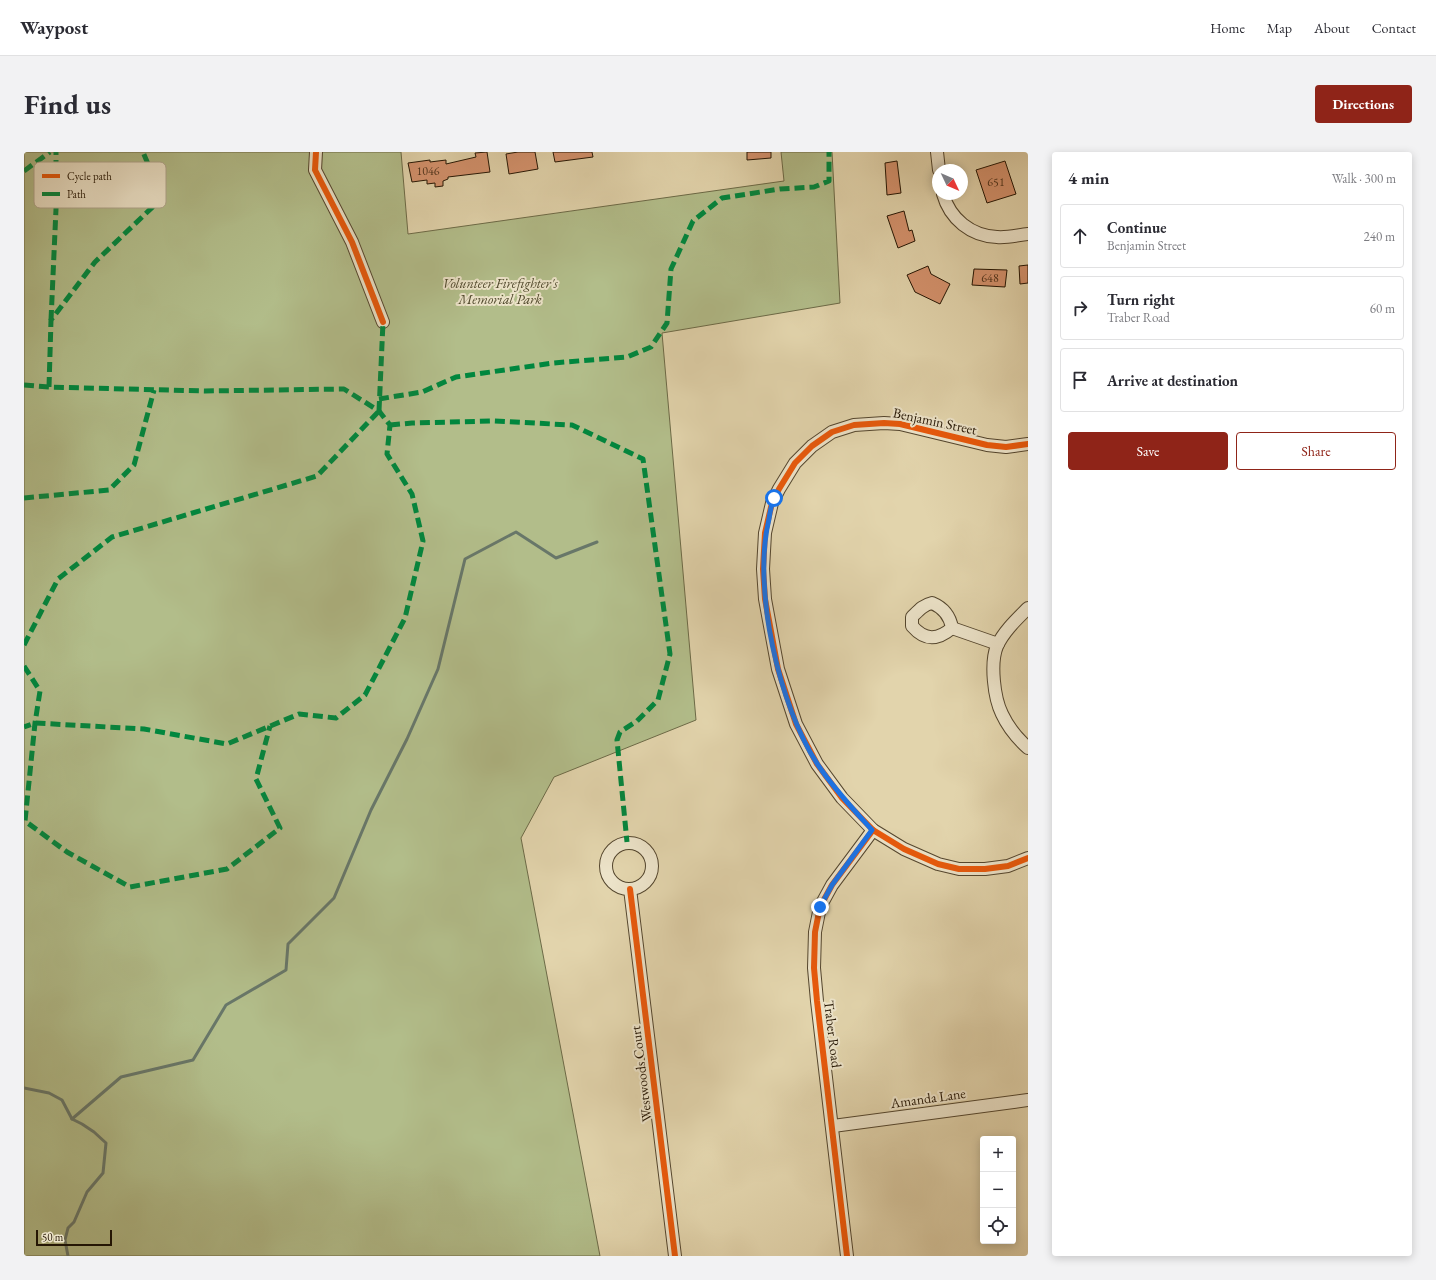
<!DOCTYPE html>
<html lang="en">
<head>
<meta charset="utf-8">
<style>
	body { margin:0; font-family:"EB Garamond",serif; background:#f2f2f3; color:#2b2b33 }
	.controls { position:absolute; right:12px; bottom:12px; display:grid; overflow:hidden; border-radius:4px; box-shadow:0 2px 10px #0003 }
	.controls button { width:36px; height:36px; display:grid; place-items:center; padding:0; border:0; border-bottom:1px solid #e1e1e2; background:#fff; color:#2b2b33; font:20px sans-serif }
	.compass { position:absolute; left:908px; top:12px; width:36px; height:36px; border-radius:50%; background:#fff; box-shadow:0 2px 10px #0003; rotate:134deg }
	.scale { position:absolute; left:12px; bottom:10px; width:76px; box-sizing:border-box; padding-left:4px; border:2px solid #251604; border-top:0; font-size:11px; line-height:14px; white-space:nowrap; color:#251604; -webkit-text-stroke:3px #ece3c9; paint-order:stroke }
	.stop { position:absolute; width:12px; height:12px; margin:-9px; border:3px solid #1a73e8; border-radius:50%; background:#fff }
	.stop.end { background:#1a73e8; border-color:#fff; box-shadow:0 1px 4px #0008 }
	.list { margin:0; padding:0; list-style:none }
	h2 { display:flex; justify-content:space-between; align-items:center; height:52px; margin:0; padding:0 16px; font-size:17px }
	h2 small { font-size:13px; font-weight:400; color:#7c7c81 }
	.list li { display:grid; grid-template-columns:26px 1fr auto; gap:12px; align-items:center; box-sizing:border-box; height:64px; margin:0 8px 8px; padding:0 8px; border:1px solid #e1e1e2; border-radius:4px }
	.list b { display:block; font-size:15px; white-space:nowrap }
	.list p { margin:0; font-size:13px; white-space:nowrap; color:#7c7c81 }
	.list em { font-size:13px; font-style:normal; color:#7c7c81 }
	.actions { display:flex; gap:8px; padding:12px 16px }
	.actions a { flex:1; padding:9px 0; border:1px solid #8f2418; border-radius:4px; text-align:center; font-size:14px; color:#8f2418 }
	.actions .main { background:#8f2418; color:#fff }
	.icon { flex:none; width:22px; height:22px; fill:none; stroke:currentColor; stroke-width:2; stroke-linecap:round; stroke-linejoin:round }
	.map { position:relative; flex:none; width:1004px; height:1104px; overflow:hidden; border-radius:4px }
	header { display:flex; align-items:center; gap:24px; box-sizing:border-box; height:56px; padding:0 20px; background:#fff; border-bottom:1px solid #e1e1e2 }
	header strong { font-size:19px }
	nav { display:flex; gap:22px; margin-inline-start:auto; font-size:14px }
	.intro { display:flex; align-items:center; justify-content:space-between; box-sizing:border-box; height:96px; padding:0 24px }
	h1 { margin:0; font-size:28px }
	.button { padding:10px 18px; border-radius:4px; background:#8f2418; color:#fff; font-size:14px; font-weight:700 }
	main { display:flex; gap:24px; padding:0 24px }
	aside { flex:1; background:#fff; border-radius:4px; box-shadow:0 2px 10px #0003 }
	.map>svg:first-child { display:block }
	.green { fill:#b2bd8a; stroke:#6c6a47 }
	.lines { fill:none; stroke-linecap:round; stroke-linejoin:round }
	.stream { stroke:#687769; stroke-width:3 }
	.building { fill:#d4926d; stroke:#251604 }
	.minor-casing { stroke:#54462e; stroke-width:14 }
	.minor { stroke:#ece3c9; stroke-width:12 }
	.quiet { stroke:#00873e; stroke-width:5; stroke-dasharray:10 5; stroke-linecap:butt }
	.cycleway-casing { stroke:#ece3c9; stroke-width:8 }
	.cycleway { stroke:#e8590c; stroke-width:6 }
	.route { stroke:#1a73e8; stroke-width:5 }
	.labels { text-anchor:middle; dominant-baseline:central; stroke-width:4; stroke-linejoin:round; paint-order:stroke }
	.number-label { font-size:12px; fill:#51351e }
	.park-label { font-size:14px; font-style:italic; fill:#4f482c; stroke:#ece3c9 }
	.street-label { font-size:14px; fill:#251604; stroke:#ece3c9 }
	.key { fill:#ece3c9; stroke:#b0a68e; stroke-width:1 }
	.key-label { font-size:11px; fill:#251604 }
</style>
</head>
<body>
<header>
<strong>Waypost</strong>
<nav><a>Home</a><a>Map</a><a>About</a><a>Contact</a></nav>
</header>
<div class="intro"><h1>Find us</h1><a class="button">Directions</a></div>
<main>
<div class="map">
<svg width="1004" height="1104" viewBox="0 0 1004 1104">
	<rect width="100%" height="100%" fill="#e2d4ac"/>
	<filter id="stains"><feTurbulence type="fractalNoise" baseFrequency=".005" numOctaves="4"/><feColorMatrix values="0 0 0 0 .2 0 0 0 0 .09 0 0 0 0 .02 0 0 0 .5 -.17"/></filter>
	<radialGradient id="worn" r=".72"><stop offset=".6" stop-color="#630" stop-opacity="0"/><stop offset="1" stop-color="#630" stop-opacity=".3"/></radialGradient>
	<path class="green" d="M0,0H377L384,82L760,29L757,0H808L816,151L638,181L672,568L530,625L497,686L576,1104H0Z"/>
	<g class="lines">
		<g class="stream">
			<path d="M0,936L25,941L38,948L48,967L58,972L70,980L82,991L79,1021L63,1040L50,1070L44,1076L41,1088L44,1104"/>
			<path d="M48,967L97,925L169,908L202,853L262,818L264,792L310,746L347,658L383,587L414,517L441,407L492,380L532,406L573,390"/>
		</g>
	</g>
	<g class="building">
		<path d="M463,0L466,20L424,25V27L419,29V34L411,35V31L403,32V28L388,30L384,11L406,8V10L422,8V12L452,5L451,1Z"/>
		<path d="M494,0H511L514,17L485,22L482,2Z"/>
		<path d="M529,0H568L569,5L531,10Z"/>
		<path d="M723,0H747V6L723,8Z"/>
		<path d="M873,9L877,41L863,43L861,11Z"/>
		<path d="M981,9L992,42L963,51L952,18Z"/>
		<path d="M880,59L885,79L888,78L891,89L874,96L863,64Z"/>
		<path d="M1004,113V131L996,132L995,114Z"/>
		<path d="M904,114L907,122L926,132L916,152L891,140L883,123Z"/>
		<path d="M950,117L983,118L981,135L948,133Z"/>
	</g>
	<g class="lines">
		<g class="minor-casing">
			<g id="minor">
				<path d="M292,0L291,18L328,90L359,170"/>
				<path d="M913,0L915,18"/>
				<path d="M919,42C926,67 947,84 973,85C983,86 994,83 1004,82"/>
				<path d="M1004,292L982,295L963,293L876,272L860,271L830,273L808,280L788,294L771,311L755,337L748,351L741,381L739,417L741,447L754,517L772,572L793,612L818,646L849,678L880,697L914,712L935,717H961L984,714L1004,706"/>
				<path d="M908,451C920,456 926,464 928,476C914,488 901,489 888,474V465C895,458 899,453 908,451Z"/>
				<path d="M1004,456C993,467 980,479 973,494C966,511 970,546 978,562C984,575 994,587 1004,596"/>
				<path d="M928,476L974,492"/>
				<circle cx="605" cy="714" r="23"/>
				<path d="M606,737L651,1104"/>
				<path d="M809,974L1004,948"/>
				<path d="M823,1104L793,849L790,816L791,780L796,755L808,733L849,678"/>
			</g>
		</g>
		<use href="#minor" class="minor"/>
		<g class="quiet">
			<path d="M0,19L26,0"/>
			<path d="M27,168L32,57V0"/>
			<path d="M0,233L25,235L181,239L320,237L355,259L366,273L363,302L388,342L399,389L381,466L341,543L312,566L275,562L203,592L120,577L11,571L0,575"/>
			<path d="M25,235L27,168L71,110L138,46L119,0"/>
			<path d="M355,247L398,240L432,225L529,211L603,205L627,195L643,171L647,117L669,69L698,46L756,37L790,35L805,29V0"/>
			<path d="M355,259L359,170"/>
			<path d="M366,273L388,271L469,269L548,273L619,307L646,502L634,548L613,569L596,580L593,588L603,690"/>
			<path d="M0,346L85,338L110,313L130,238"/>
			<path d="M0,493L34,427L88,385L293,324L355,259"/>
			<path d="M0,514L16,539L11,571L1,669L43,700L106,735L203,717L256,676L232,627L246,574"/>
		</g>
		<g class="cycleway-casing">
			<g id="cycleway">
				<path d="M292,0L291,18L328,90L359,170"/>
				<path d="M1004,292L982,295L963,293L876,272L860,271L830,273L808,280L788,294L771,311L755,337L748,351L741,381L739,417L741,447L754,517L772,572L793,612L818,646L849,678L880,697L914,712L935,717H961L984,714L1004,706"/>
				<path d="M606,737L651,1104"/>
				<path d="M823,1104L793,849L790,816L791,780L796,755L808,733L849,678"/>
			</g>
		</g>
		<use href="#cycleway" class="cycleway"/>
	</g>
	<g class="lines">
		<path class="route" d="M750,346C747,353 746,360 745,367C728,436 755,554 794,613C810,637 829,657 848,678L808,733L796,755"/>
	</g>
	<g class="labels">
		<g class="number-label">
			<text x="404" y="19">1046</text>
			<text x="972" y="30">651</text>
			<text x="966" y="126">648</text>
		</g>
		<g class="park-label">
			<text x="476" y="131">Volunteer Firefighter's<tspan x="476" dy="16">Memorial Park</tspan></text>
		</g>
		<g class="street-label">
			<text transform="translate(911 269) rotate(12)">Benjamin Street</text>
			<text transform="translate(809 882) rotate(83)">Traber Road</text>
			<text transform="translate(617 922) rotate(-97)">Westwoods Court</text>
			<text transform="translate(904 946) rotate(-8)">Amanda Lane</text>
		</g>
	</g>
	<rect x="10" y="10" width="132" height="46" rx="6" class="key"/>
	<rect x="18" y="22" width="18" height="4" fill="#e8590c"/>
	<rect x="18" y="40" width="18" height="4" fill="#00873e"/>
	<g class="key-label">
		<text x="43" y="28">Cycle path</text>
		<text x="43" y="46">Path</text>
	</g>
	<rect width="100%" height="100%" filter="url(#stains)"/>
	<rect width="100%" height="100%" fill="url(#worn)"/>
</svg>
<div class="controls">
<button>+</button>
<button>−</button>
<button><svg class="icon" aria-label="locate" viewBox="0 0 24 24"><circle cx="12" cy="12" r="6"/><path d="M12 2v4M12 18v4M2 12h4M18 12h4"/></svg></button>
</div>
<svg class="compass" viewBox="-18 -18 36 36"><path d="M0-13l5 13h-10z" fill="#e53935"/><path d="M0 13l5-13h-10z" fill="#7c7c81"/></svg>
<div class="scale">50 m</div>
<div class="stop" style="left:750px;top:346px"></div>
<div class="stop end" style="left:796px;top:755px"></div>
</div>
<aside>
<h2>4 min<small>Walk · 300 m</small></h2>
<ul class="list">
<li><svg class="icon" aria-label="ahead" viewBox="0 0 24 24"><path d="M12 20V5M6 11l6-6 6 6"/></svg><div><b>Continue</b><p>Benjamin Street</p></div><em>240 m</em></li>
<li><svg class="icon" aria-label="right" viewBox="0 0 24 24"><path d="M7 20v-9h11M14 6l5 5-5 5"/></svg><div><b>Turn right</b><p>Traber Road</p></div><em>60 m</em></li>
<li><svg class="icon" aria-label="arrive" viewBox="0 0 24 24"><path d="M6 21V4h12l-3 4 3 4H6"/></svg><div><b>Arrive at destination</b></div></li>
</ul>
<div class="actions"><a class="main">Save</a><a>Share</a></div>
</aside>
</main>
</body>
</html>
